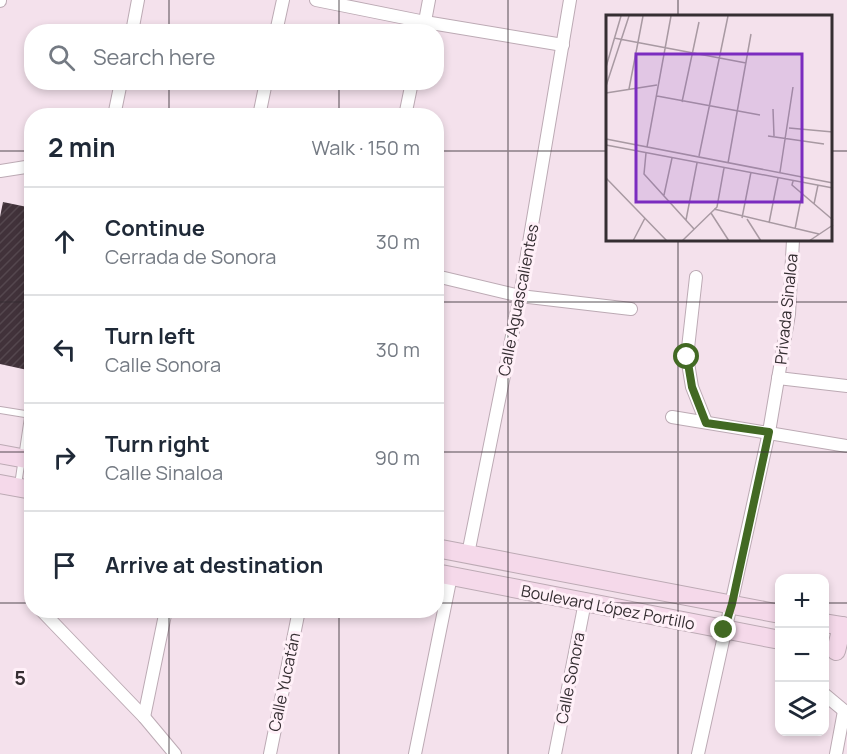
<!DOCTYPE html>
<html lang="en">
<head>
<meta charset="utf-8">
<style>
	body { margin:0; font-family:Manrope,sans-serif; background:#f6f6f7; color:#1f2937 }
	.controls { position:absolute; right:18px; bottom:18px; display:grid; overflow:hidden; border-radius:12px; box-shadow:0 3px 9px #0003 }
	.controls button { width:54px; height:54px; display:grid; place-items:center; padding:0; border:0; border-bottom:2px solid #e0e1e3; background:#fff; color:#1f2937; font:30px sans-serif }
	.stop { position:absolute; width:18px; height:18px; margin:-14px; border:4px solid #426923; border-radius:50%; background:#fff }
	.stop.end { background:#426923; border-color:#fff; box-shadow:0 2px 6px #0008 }
	.list { margin:0; padding:0; list-style:none }
	h2 { display:flex; justify-content:space-between; align-items:center; height:78px; margin:0; padding:0 24px; font-size:26px }
	h2 small { font-size:20px; font-weight:400; color:#747a83 }
	.list li { display:grid; grid-template-columns:39px 1fr auto; gap:18px; align-items:center; box-sizing:border-box; height:108px; padding:0 24px; border-top:2px solid #e0e1e3 }
	.list b { display:block; font-size:22px; white-space:nowrap }
	.list p { margin:0; font-size:20px; white-space:nowrap; color:#747a83 }
	.list em { font-size:20px; font-style:normal; color:#747a83 }
	.icon { flex:none; width:33px; height:33px; fill:none; stroke:currentColor; stroke-width:2; stroke-linecap:round; stroke-linejoin:round }
	.map { position:relative; flex:none; width:847px; height:754px; overflow:hidden }
	.search { position:absolute; background:#fff; box-shadow:0 3px 9px #0003; left:24px; top:24px; width:420px; height:66px; display:flex; align-items:center; gap:15px; box-sizing:border-box; padding:0 21px; border-radius:24px; color:#747a83; font-size:22px }
	.panel { position:absolute; background:#fff; box-shadow:0 3px 9px #0003; left:24px; top:108px; width:420px; height:510px; border-radius:24px }
	.map>svg:first-child { display:block }
	.building { fill:url(#building-hatch) }
	.lines { fill:none; stroke-linecap:round; stroke-linejoin:round }
	.service-casing { stroke:#bcaab4; stroke-width:8 }
	.minor-casing { stroke:#bcaab4; stroke-width:14 }
	.secondary-casing { stroke:#bcaab4; stroke-width:20 }
	.service { stroke:#fff; stroke-width:6 }
	.minor { stroke:#fff; stroke-width:12 }
	.secondary { stroke:#f5d9ea; stroke-width:18 }
	.route { stroke:#426923; stroke-width:8 }
	.grid { fill:none; stroke:#352e32; stroke-width:1.5; stroke-opacity:0.55 }
	.labels { text-anchor:middle; dominant-baseline:central; stroke-width:6; stroke-linejoin:round; paint-order:stroke }
	.street-label { font-size:16px; fill:#352e32; stroke:#fff0f8 }
	.inset-road { fill:none; stroke:#a899a2; stroke-width:1.5 }
	.view { fill:#7b2cbf; fill-opacity:0.15; stroke:#7b2cbf; stroke-width:3 }
	.inset-edge { fill:none; stroke:#352e32; stroke-width:3 }
	.grid-label { font-size:20px; text-anchor:middle; font-weight:bold; fill:#352e32; stroke:#fff0f8; stroke-width:6; stroke-linejoin:round; paint-order:stroke }
</style>
</head>
<body>
<div class="map">
<svg width="847" height="754" viewBox="0 0 847 754">
	<defs>
		<pattern id="building-hatch" width="6" height="6" patternUnits="userSpaceOnUse" patternTransform="scale(1.5)"><rect width="6" height="6" fill="#41323a"/><path d="M-1 1l2-2M0 6l6-6M5 7l2-2" fill="none" stroke="#54474e"/></pattern>
	</defs>
	<rect width="100%" height="100%" fill="#f4e1ec"/>
	<path class="building" d="M3,202L32,208V371L0,364V217Z"/>
	<g class="lines">
		<g class="service-casing">
			<path id="service" d="M0,410L25,414L28,417L18,485"/>
		</g>
		<g class="minor-casing">
			<g id="minor">
				<path d="M316,0L425,22L563,45"/>
				<path d="M0,1V0"/>
				<path d="M132,32L138,0"/>
				<path d="M276,32L283,0"/>
				<path d="M423,32L429,0"/>
				<path d="M114,116L121,82"/>
				<path d="M259,116L266,82"/>
				<path d="M405,116L412,82"/>
				<path d="M0,171L32,166"/>
				<path d="M436,276L520,296L631,309"/>
				<path d="M696,277L687,357L692,387L706,422"/>
				<path d="M778,378L847,386"/>
				<path d="M672,417L847,446"/>
				<path d="M468,554L520,296L570,0"/>
				<path d="M41,610L144,717L175,754"/>
				<path d="M824,694L847,713"/>
				<path d="M144,717L166,610"/>
				<path d="M270,754L299,610"/>
				<path d="M415,754L451,576"/>
				<path d="M555,754L585,602"/>
				<path d="M698,754L769,432L789,314L793,240"/>
				<path d="M836,754L844,711"/>
			</g>
		</g>
		<g class="secondary-casing">
			<g id="secondary">
				<path d="M0,454L32,460"/>
				<path d="M0,484L32,490"/>
				<path d="M436,548L780,614"/>
				<path d="M436,573L780,640"/>
				<path d="M824,623L847,627"/>
				<path d="M836,651L842,626"/>
			</g>
		</g>
		<use href="#service" class="service"/>
		<use href="#minor" class="minor"/>
		<use href="#secondary" class="secondary"/>
	</g>
	<g class="lines">
		<path class="route" d="M687,357L692,387L706,423L769,432L732,604L724,630"/>
	</g>
	<path class="grid" d="M169,0V32M339,0V32M508,0V754M678,0V16M169,82V116M339,82V116M0,151H32M436,151H607M830,151H847M678,240V754M0,302H32M436,302H847M0,452H32M436,452H847M0,603H32M436,603H780M824,603H847M169,610V754M339,610V754"/>
	<g class="labels">
		<g class="street-label">
			<text transform="translate(518 300) rotate(-79)">Calle Aguascalientes</text>
			<text transform="translate(786 309) rotate(-84)">Privada Sinaloa</text>
			<text transform="translate(608 607) rotate(11)">Boulevard López Portillo</text>
			<text transform="translate(570 678) rotate(-79)">Calle Sonora</text>
			<text transform="translate(284 682) rotate(-78)">Calle Yucatán</text>
		</g>
	</g>
	<g transform="translate(606 15)">
		<rect width="226" height="226" fill="#f4e1ec"/>
		<path class="inset-road" d="M8,23L140,48M0,52L15,1M0,71L23,1M23,74L37,1M0,78L51,70M51,81L154,100M76,87L93,7M167,94L168,121M183,113L227,117M162,121L218,129M0,124L227,168M0,130L227,173M41,132L65,1M40,138L38,159L88,214M93,141L122,1M122,148L145,19M174,157L187,72M0,163L61,226M187,166L186,170L227,205M58,180L66,143M208,189L212,170M108,194L213,219M105,198L123,226M136,203L145,157M141,204L155,226M80,205L91,148M163,208L172,163M189,214L196,179M27,226L39,203M76,226L111,192L118,153M203,226L227,210"/>
		<path class="view" d="M30,39H196V187H30Z"/>
		<rect width="226" height="226" class="inset-edge"/>
	</g>
	<g class="grid-label">
		<text x="20" y="685">5</text>
	</g>
</svg>
<div class="controls">
<button>+</button>
<button>−</button>
<button><svg class="icon" aria-label="layers" viewBox="0 0 24 24"><path d="M12 4l9 5-9 5-9-5zM3 14l9 5 9-5"/></svg></button>
</div>
<div class="stop" style="left:687px;top:357px"></div>
<div class="stop end" style="left:724px;top:630px"></div>
<div class="search"><svg class="icon" aria-label="search" viewBox="0 0 24 24"><circle cx="10" cy="10" r="6"/><path d="M15 15l6 6"/></svg>Search here</div>
<section class="panel">
<h2>2 min<small>Walk · 150 m</small></h2>
<ul class="list">
<li><svg class="icon" aria-label="ahead" viewBox="0 0 24 24"><path d="M12 20V5M6 11l6-6 6 6"/></svg><div><b>Continue</b><p>Cerrada de Sonora</p></div><em>30 m</em></li>
<li><svg class="icon" aria-label="left" viewBox="0 0 24 24"><path d="M17 20v-9H6M10 6l-5 5 5 5"/></svg><div><b>Turn left</b><p>Calle Sonora</p></div><em>30 m</em></li>
<li><svg class="icon" aria-label="right" viewBox="0 0 24 24"><path d="M7 20v-9h11M14 6l5 5-5 5"/></svg><div><b>Turn right</b><p>Calle Sinaloa</p></div><em>90 m</em></li>
<li><svg class="icon" aria-label="arrive" viewBox="0 0 24 24"><path d="M6 21V4h12l-3 4 3 4H6"/></svg><div><b>Arrive at destination</b></div></li>
</ul>
</section>
</div>
</body>
</html>
